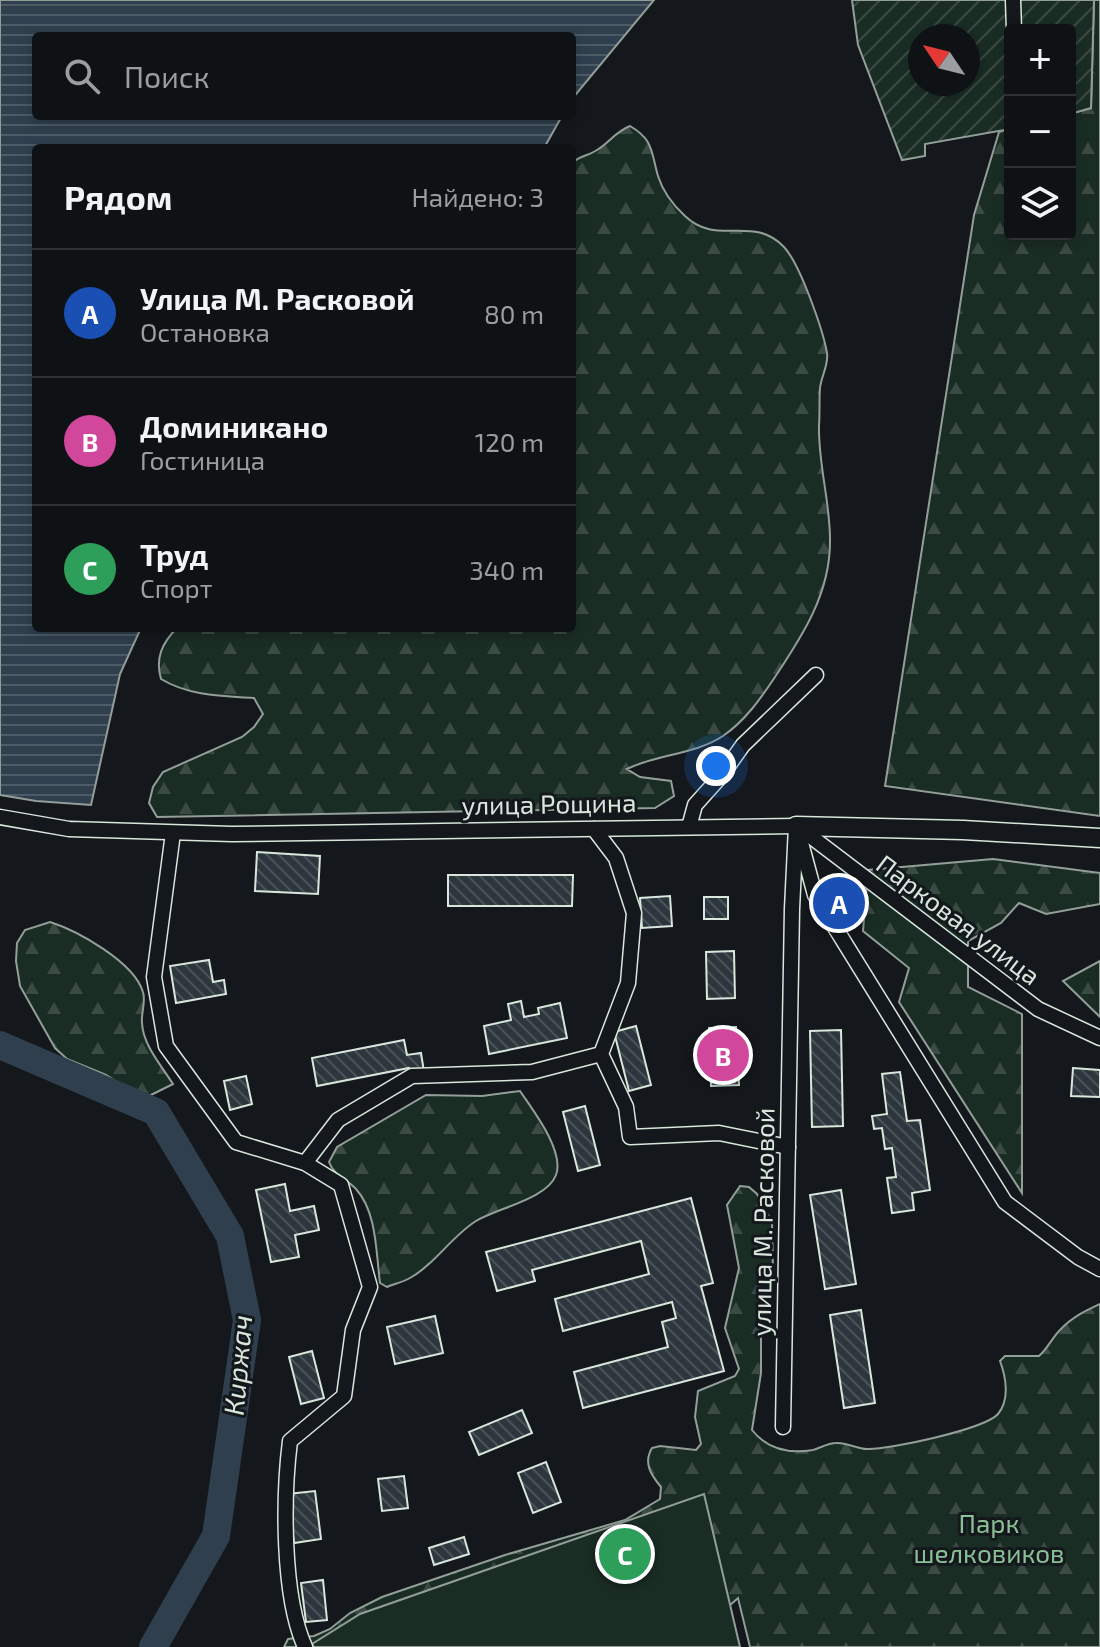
<!DOCTYPE html>
<html lang="ru">
<head>
<meta charset="utf-8">
<style>
	body { margin:0; font-family:"Exo 2",sans-serif; background:#1d2022; color:#f1f3f6 }
	.controls { position:absolute; right:24px; top:24px; display:grid; overflow:hidden; border-radius:8px; box-shadow:0 4px 12px #0003 }
	.controls button { width:72px; height:72px; display:grid; place-items:center; padding:0; border:0; border-bottom:2px solid #2f3234; background:#0f1215; color:#f1f3f6; font:40px sans-serif }
	.compass { position:absolute; left:908px; top:24px; width:72px; height:72px; border-radius:50%; background:#0f1215; box-shadow:0 4px 12px #0003; rotate:305deg }
	.you { position:absolute; left:716px; top:766px; width:28px; height:28px; margin:-20px; border:6px solid #fff; border-radius:50%; background:#1a73e8; box-shadow:0 0 0 12px #1a73e833 }
	.badge { display:grid; place-items:center; width:52px; height:52px; border-radius:50%; background:#b45309; color:#fff; font-size:26px; font-weight:700 }
	.pin { position:absolute; translate:-50% -50%; border:4px solid #fff; box-shadow:0 2px 8px #0006 }
	.list { margin:0; padding:0; list-style:none }
	h2 { display:flex; justify-content:space-between; align-items:center; height:104px; margin:0; padding:0 32px; font-size:34px }
	h2 small { font-size:26px; font-weight:400; color:#9b9ea0 }
	.list li { display:grid; grid-template-columns:52px 1fr auto; gap:24px; align-items:center; box-sizing:border-box; height:128px; padding:0 32px; border-top:2px solid #2f3234 }
	.list b { display:block; font-size:30px; white-space:nowrap }
	.list p { margin:0; font-size:26px; white-space:nowrap; color:#9b9ea0 }
	.list em { font-size:26px; font-style:normal; color:#9b9ea0 }
	.icon { flex:none; width:44px; height:44px; fill:none; stroke:currentColor; stroke-width:2; stroke-linecap:round; stroke-linejoin:round }
	.map { position:relative; flex:none; width:1100px; height:1647px; overflow:hidden }
	.search { position:absolute; background:#0f1215; box-shadow:0 4px 12px #0003; left:32px; top:32px; width:544px; height:88px; display:flex; align-items:center; gap:20px; box-sizing:border-box; padding:0 28px; border-radius:8px; color:#9b9ea0; font-size:30px }
	.panel { position:absolute; background:#0f1215; box-shadow:0 4px 12px #0003; left:32px; top:144px; width:544px; height:488px; border-radius:8px }
	.map>svg:first-child { display:block }
	.forest { fill:url(#forest-firs); stroke:#939e99; stroke-width:2 }
	.garden { fill:url(#garden-furrows); stroke:#939e99; stroke-width:2; fill-rule:evenodd }
	.pitch { fill:#1a2d24; stroke:#939e99; stroke-width:2 }
	.water { fill:url(#water-rules); stroke:#939e99; stroke-width:2 }
	.lines { fill:none; stroke-linecap:round; stroke-linejoin:round }
	.river { stroke:#2f3f4d; stroke-width:28 }
	.building { fill:url(#building-back-hatch); stroke:#d8e6dc; stroke-width:2 }
	.minor-casing { stroke:#d8e6dc; stroke-width:17 }
	.tertiary-casing { stroke:#d8e6dc; stroke-width:21 }
	.minor { stroke:#14181c; stroke-width:14 }
	.tertiary { stroke:#14181c; stroke-width:18 }
	.labels { text-anchor:middle; dominant-baseline:central; stroke-width:6; stroke-linejoin:round; paint-order:stroke }
	.street-label { font-size:26px; fill:#d8e6dc; stroke:#14181c }
	.park-label { font-size:26px; fill:#8ac095; stroke:#14181c }
	.water-label { font-size:28px; font-style:italic; fill:#d8e6dc; stroke:#14181c }
</style>
</head>
<body>
<div class="map">
<svg width="1100" height="1647" viewBox="0 0 1100 1647">
	<defs>
		<pattern id="forest-firs" width="22" height="20" patternUnits="userSpaceOnUse" patternTransform="scale(2)"><rect width="22" height="20" fill="#1a2d24"/><path d="M5 1l3.5 6h-7zM16 11l3.5 6h-7z" fill="#3b4b43"/></pattern>
		<pattern id="garden-furrows" width="10" height="10" patternUnits="userSpaceOnUse" patternTransform="scale(2)"><rect width="10" height="10" fill="#1a2d24"/><path d="M-1 1l2-2M0 10L10 0M9 11l2-2" fill="none" stroke="#3b4b43"/></pattern>
		<pattern id="water-rules" width="6" height="5" patternUnits="userSpaceOnUse" patternTransform="scale(2)"><rect width="6" height="5" fill="#2f3f4d"/><path d="M0 2.5h6" fill="none" stroke="#4c5b66"/></pattern>
		<pattern id="building-back-hatch" width="6" height="6" patternUnits="userSpaceOnUse" patternTransform="scale(2)"><rect width="6" height="6" fill="#2c363c"/><path d="M-1 5l2 2M0 0l6 6M5-1l2 2" fill="none" stroke="#4a5358"/></pattern>
	</defs>
	<rect width="100%" height="100%" fill="#14181c"/>
	<g class="forest">
		<path d="M1094,0H1100V816L885,786L974,215L999,132L1010,129V234H1070V114L1091,108Z"/>
		<path d="M630,126C654,140 651,152 658,176C663,192 673,205 685,216C717,247 753,214 784,247C800,264 823,330 827,353C829,364 821,377 820,388C819,400 820,413 819,425C818,464 830,501 830,539C831,592 803,635 775,677C761,698 745,721 723,736C694,755 657,754 627,769L640,777L671,781L674,796L655,808L157,817L149,803L153,787L163,772L242,737L254,727L263,714L254,698C222,696 189,696 161,679C155,658 162,643 177,628H572V222L575,219L572,211V163C579,156 588,156 597,150C610,142 615,132 630,126Z"/>
		<path d="M993,859L1100,873V904L1046,914L1019,903L1001,923L968,941V987L1022,1014V1193L899,1002L909,968L863,931L868,870Z"/>
		<path d="M50,922C78,931 134,962 143,992C146,1001 141,1013 142,1023C143,1045 161,1065 173,1084L143,1099L106,1075L67,1059L55,1048L20,986L16,961L17,943L25,930Z"/>
		<path d="M1100,961V1017L1063,981Z"/>
		<path d="M520,1091C532,1109 565,1151 556,1175C547,1199 497,1208 476,1221C452,1236 435,1264 410,1278C403,1282 394,1284 387,1287L380,1283C376,1253 377,1212 356,1189C347,1179 334,1176 329,1162L337,1147L426,1095L482,1096Z"/>
		<path d="M740,1186L749,1187L757,1194L772,1222L773,1272L761,1330V1373L752,1430C767,1449 788,1454 813,1450C820,1448 828,1443 836,1443C846,1442 857,1449 867,1449C888,1450 985,1429 998,1414C1010,1400 1006,1377 1000,1361L1005,1356H1039C1048,1348 1052,1338 1060,1330C1072,1317 1085,1311 1100,1304V1647H750L738,1598L712,1621L629,1647H284L288,1639L314,1636L330,1629L350,1613L382,1597L505,1555L625,1520L660,1499L661,1487C651,1475 643,1463 652,1448L660,1446L696,1450L701,1444L695,1417L698,1391L735,1376L739,1369L725,1328L739,1268L727,1205Z"/>
	</g>
	<path class="garden" d="M852,0H1094L1091,108L1070,114V30H1010V129L925,144V156L902,160L858,45ZM920,36H968V84H920Z"/>
	<path class="pitch" d="M704,1494L740,1647H314L312,1644L360,1614Z"/>
	<path class="water" d="M0,0H654L572,99V36H36V116H562L544,148H36V628H141L120,674L91,805L36,801L0,795Z"/>
	<g class="lines">
		<path class="river" d="M0,1045L156,1112L230,1236L247,1320L216,1536L153,1647"/>
	</g>
	<g class="building">
		<path d="M257,852L320,856L318,894L255,891Z"/>
		<path d="M448,875H573L572,906H448Z"/>
		<path d="M670,896L672,926L642,928L640,898Z"/>
		<rect x="704" y="897" width="24" height="22"/>
		<path d="M734,951L735,998L707,999L706,952Z"/>
		<path d="M209,960L213,982L224,980L226,994L176,1003L170,966Z"/>
		<path d="M521,1001L524,1017L539,1014L538,1008L560,1003L567,1038L489,1054L484,1026L511,1020L508,1004Z"/>
		<path d="M636,1026L651,1085L629,1091L614,1032Z"/>
		<path d="M736,1027L739,1085L711,1086L709,1028Z"/>
		<path d="M841,1030L843,1126L812,1127L810,1031Z"/>
		<path d="M404,1040L407,1055L421,1053L424,1072L411,1074L409,1068L317,1086L312,1058Z"/>
		<path d="M1073,1068L1100,1070V1097L1071,1096Z"/>
		<path d="M900,1072L907,1121L920,1120L930,1190L912,1193L914,1210L892,1213L887,1178L896,1177L892,1148L885,1149L882,1128L874,1129L872,1116L887,1114L882,1074Z"/>
		<path d="M246,1076L252,1104L230,1110L224,1081Z"/>
		<path d="M585,1106L600,1165L578,1171L563,1112Z"/>
		<path d="M285,1184L290,1211L314,1206L319,1230L295,1235L299,1257L271,1262L256,1190Z"/>
		<path d="M841,1190L856,1284L825,1289L810,1195Z"/>
		<path d="M691,1198L713,1283L701,1286L724,1371L583,1408L574,1372L668,1347L662,1322L676,1318L672,1302L563,1331L555,1299L649,1274L641,1241L532,1270L535,1281L497,1291L486,1252Z"/>
		<path d="M861,1310L875,1403L844,1408L830,1315Z"/>
		<path d="M435,1316L443,1353L395,1364L387,1327Z"/>
		<path d="M312,1351L324,1398L301,1404L289,1357Z"/>
		<path d="M522,1410L532,1433L479,1455L469,1432Z"/>
		<path d="M546,1462L561,1502L533,1513L518,1473Z"/>
		<path d="M404,1476L408,1508L382,1511L378,1479Z"/>
		<path d="M315,1491L321,1539L294,1543L288,1494Z"/>
		<path d="M464,1537L469,1554L434,1565L429,1548Z"/>
		<path d="M323,1580L327,1620L306,1622L301,1583Z"/>
	</g>
	<g class="lines">
		<g class="minor-casing">
			<g id="minor">
				<path d="M1013,0L1014,30"/>
				<path d="M0,817L69,829L232,834L796,826"/>
				<path d="M797,826L1038,1009L1100,1038"/>
				<path d="M689,827L695,805L721,776L743,745L816,675"/>
				<path d="M594,829L616,858L634,913L628,983L601,1054L626,1107L630,1137L719,1133L788,1147"/>
				<path d="M173,833L154,977L166,1046L236,1142L305,1163L341,1185L370,1287L353,1330L344,1396L290,1441C283,1497 282,1596 305,1647"/>
				<path d="M800,839L815,895L1005,1202L1078,1257L1100,1269"/>
				<path d="M305,1163L338,1120L412,1076L532,1072L601,1054"/>
				<path d="M783,1427L792,909L796,826"/>
			</g>
		</g>
		<g class="tertiary-casing">
			<path id="tertiary" d="M796,826L963,830L1100,838"/>
		</g>
		<use href="#minor" class="minor"/>
		<use href="#tertiary" class="tertiary"/>
	</g>
	<g class="labels">
		<g class="street-label">
			<text transform="translate(549 803) rotate(-1)">улица Рощина</text>
			<text transform="translate(959 919) rotate(37)">Парковая улица</text>
			<text transform="translate(762 1222) rotate(-89)">улица М. Расковой</text>
		</g>
		<g class="park-label">
			<text x="989" y="1522">Парк<tspan x="989" dy="30">шелковиков</tspan></text>
		</g>
		<g class="water-label">
			<text transform="translate(237 1365) rotate(-85)">Киржач</text>
		</g>
	</g>
</svg>
<div class="controls">
<button>+</button>
<button>−</button>
<button><svg class="icon" aria-label="layers" viewBox="0 0 24 24"><path d="M12 4l9 5-9 5-9-5zM3 14l9 5 9-5"/></svg></button>
</div>
<svg class="compass" viewBox="-18 -18 36 36"><path d="M0-13l5 13h-10z" fill="#e53935"/><path d="M0 13l5-13h-10z" fill="#9b9ea0"/></svg>
<div class="you"></div>
<div class="pin badge" style="left:839px;top:903px;background:#1a4fb4">A</div>
<div class="pin badge" style="left:723px;top:1055px;background:#d1479c">B</div>
<div class="pin badge" style="left:625px;top:1554px;background:#2e9e5b">C</div>
<div class="search"><svg class="icon" aria-label="search" viewBox="0 0 24 24"><circle cx="10" cy="10" r="6"/><path d="M15 15l6 6"/></svg>Поиск</div>
<section class="panel">
<h2>Рядом<small>Найдено: 3</small></h2>
<ul class="list">
<li><span class="badge" style="background:#1a4fb4">A</span><div><b>Улица М. Расковой</b><p>Остановка</p></div><em>80 m</em></li>
<li><span class="badge" style="background:#d1479c">B</span><div><b>Доминикано</b><p>Гостиница</p></div><em>120 m</em></li>
<li><span class="badge" style="background:#2e9e5b">C</span><div><b>Труд</b><p>Спорт</p></div><em>340 m</em></li>
</ul>
</section>
</div>
</body>
</html>
